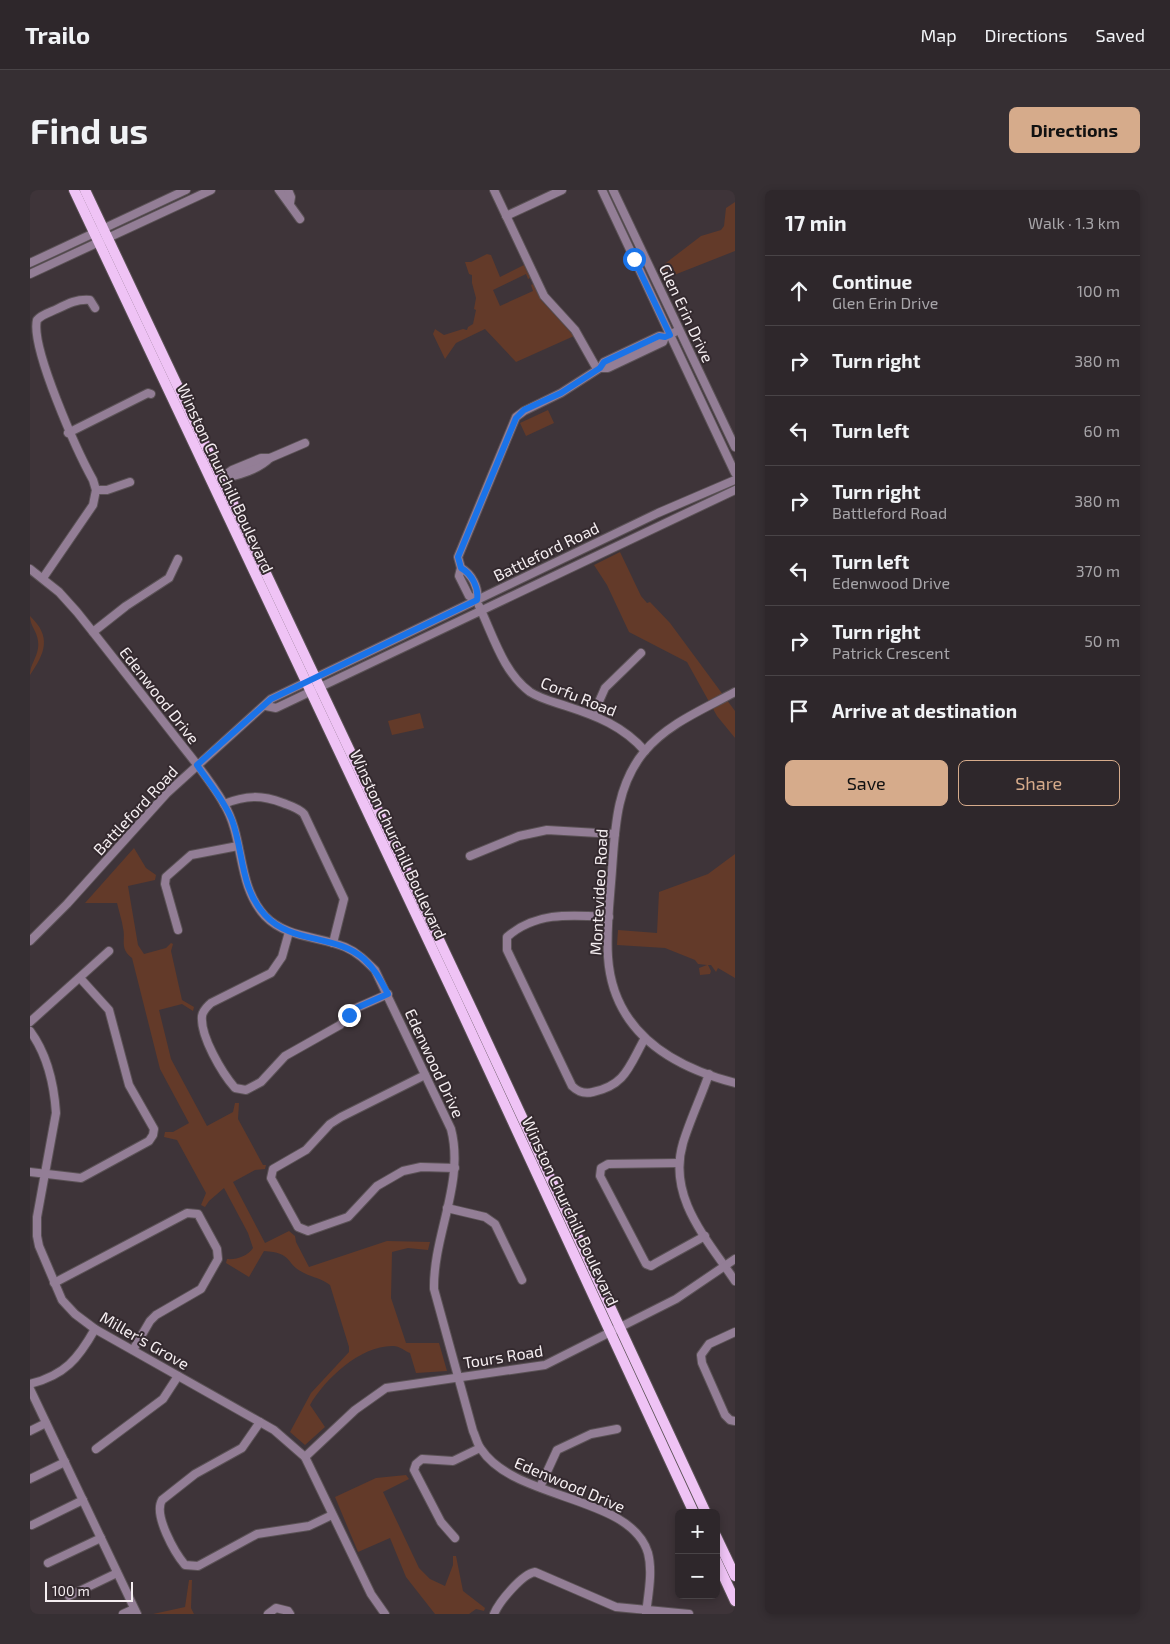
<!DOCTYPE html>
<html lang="en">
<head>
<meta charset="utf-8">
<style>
	body { margin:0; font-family:"Exo 2",sans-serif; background:#362f33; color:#f1f3f6 }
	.controls { position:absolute; right:15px; bottom:15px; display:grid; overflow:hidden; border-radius:8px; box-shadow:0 2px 8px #0003 }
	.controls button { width:45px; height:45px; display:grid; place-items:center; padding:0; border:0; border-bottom:1px solid #494447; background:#2e272b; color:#f1f3f6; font:25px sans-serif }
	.scale { position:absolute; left:15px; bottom:12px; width:88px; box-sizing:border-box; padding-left:5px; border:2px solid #f5eef1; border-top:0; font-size:14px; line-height:18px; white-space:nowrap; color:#f5eef1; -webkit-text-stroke:4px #342a2f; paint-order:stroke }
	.stop { position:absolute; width:15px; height:15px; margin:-11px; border:4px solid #1a73e8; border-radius:50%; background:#fff }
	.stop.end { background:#1a73e8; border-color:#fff; box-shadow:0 1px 5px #0008 }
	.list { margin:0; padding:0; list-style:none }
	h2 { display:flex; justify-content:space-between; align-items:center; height:65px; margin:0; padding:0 20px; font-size:21px }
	h2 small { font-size:16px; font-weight:400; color:#a7a5a9 }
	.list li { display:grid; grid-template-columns:32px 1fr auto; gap:15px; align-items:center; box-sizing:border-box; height:70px; padding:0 20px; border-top:1px solid #494447 }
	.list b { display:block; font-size:19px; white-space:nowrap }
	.list p { margin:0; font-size:16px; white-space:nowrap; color:#a7a5a9 }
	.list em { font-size:16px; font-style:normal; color:#a7a5a9 }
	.actions { display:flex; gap:10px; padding:15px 20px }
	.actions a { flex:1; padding:11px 0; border:1px solid #d6ab8b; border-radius:8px; text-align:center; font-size:18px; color:#d6ab8b }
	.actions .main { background:#d6ab8b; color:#111 }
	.icon { flex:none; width:28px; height:28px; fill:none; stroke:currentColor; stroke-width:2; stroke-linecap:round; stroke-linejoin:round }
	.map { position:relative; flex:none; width:705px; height:1424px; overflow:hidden; border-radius:8px }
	header { display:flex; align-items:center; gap:30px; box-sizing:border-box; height:70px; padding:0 25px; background:#2e272b; border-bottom:1px solid #494447 }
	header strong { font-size:24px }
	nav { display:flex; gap:28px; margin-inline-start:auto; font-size:18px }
	.intro { display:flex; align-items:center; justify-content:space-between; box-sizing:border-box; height:120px; padding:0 30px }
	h1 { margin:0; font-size:35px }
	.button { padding:12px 22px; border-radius:8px; background:#d6ab8b; color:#111; font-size:18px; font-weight:700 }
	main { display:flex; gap:30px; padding:0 30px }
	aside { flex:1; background:#2e272b; border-radius:8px; box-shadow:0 2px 8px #0003 }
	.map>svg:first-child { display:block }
	.green { fill:#633a29 }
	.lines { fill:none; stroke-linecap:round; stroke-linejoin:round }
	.minor-casing { stroke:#5b5256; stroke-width:10 }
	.major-casing { stroke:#5b5256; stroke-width:12 }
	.minor { stroke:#937e96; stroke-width:8 }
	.major { stroke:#efc3f5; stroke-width:10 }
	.route { stroke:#1a73e8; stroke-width:6 }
	.labels { text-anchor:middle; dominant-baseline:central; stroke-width:4; stroke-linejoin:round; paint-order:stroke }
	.street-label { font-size:16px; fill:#f5eef1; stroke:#342a2f }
</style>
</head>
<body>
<header>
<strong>Trailo</strong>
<nav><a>Map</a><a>Directions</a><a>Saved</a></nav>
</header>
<div class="intro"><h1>Find us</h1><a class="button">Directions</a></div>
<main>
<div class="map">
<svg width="705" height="1424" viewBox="0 0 705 1424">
	<rect width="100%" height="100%" fill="#3e3439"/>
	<g class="green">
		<path d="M705,12V61L634,89L628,79L671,46L691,40L694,36L696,18Z"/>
		<path d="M457,64L461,65L470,87L494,75L500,88L498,89L496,84L463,100L470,116L503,101L501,95L503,94L511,110L544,146L486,172L455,139L426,153L415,169L403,144L405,139L414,145L433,139L437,140L438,137L443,134L446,120L444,119L446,108L442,93V85L439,84L435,72H441Z"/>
		<path d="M518,220L524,233L496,246L490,233Z"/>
		<path d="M590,362L611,406L617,413L620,412L640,433L705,521V548L687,526L657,472L599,442L577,395L564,375Z"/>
		<path d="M0,426C22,447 15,463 0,485C0,473 10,465 8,451C7,441 0,436 0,426Z"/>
		<path d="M390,523L394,538L362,545L358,531Z"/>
		<path d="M104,658L116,678L126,685L125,690L98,696L108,755L114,764L136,758L141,753L143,754L141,761L152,810L164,817L163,821L152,814L129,820L141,869L177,936L203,922L205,913H209L208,929L233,975H236L235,979L225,980L203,992L235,1053L259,1041L265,1046L266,1052L279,1077L357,1051L400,1052L398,1060L378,1058L362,1062L361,1108L376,1153H409L417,1181L386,1183L380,1163C375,1161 368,1155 362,1156C330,1156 295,1189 280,1215L295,1237L275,1255L260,1242L281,1203L319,1162V1157L300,1095C291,1088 284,1088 274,1083C254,1073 264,1063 234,1061L219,1087L196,1073L197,1069C206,1070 218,1066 223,1058L218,1043L194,998L179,1011L175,1017L171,1015L176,1003L147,950L134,947L135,942H143L159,933L130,879L102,768C89,758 96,750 93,738C92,730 89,722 87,713H55Z"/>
		<path d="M705,664V788L688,778L686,782L681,775H678L681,781L680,784L670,785L669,778L677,775L668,774L665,770L635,758L587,755L588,740L627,743L629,702L678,684Z"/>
		<path d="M376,1285L379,1289L353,1302L389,1378L400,1389L415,1396L423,1375V1366H426L433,1401L455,1418L454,1421L446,1419L439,1424H405L376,1387L360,1348L328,1362L305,1307L346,1288Z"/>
		<path d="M159,1390H162L161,1418L164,1424H123L155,1417Z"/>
	</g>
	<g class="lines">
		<g class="minor-casing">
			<g id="minor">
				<path d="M249,0L270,29"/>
				<path d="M258,0L261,7L260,13"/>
				<path d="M464,0L514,106L545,140L567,179"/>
				<path d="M572,0L705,283"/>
				<path d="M583,0L705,257"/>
				<path d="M476,26L532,0"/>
				<path d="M0,73L156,0"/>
				<path d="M0,84L181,0"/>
				<path d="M570,178H578L633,152L635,147"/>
				<path d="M38,243L118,203L121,204"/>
				<path d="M194,288C210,285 228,280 240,268"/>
				<path d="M188,290L202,280L231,268H240L275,253"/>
				<path d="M66,300H77L100,292"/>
				<path d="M431,378L429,386L439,406L447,410"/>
				<path d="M0,379L29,402L47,422C79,462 111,503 143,544C160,566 180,589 194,614C215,649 206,694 235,726C256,748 289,746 315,757C327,762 336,771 345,780L421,939C435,993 403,1045 404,1099L443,1241C446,1247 447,1254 451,1259C485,1311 601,1305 618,1363C623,1382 618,1405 616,1424"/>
				<path d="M13,388L63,315L66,300L63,290C48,263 0,157 7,130C12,124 21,122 27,119C39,113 47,109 60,110L65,118"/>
				<path d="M447,410C449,398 442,384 431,378L428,367L486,227L494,221L531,203L570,178L574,172L629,146L635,147L649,140"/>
				<path d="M449,416C463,445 473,482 500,502C511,509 524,512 536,516C567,526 593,536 615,561"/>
				<path d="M63,442L96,416L139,388L148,369"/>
				<path d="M705,502C674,519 637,534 614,562C586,596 585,639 582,680C580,709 576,739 578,767C583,841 640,876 705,893"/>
				<path d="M236,516L246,518L705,300"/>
				<path d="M563,525L575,498L611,463"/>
				<path d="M194,614C216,605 232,605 253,613C261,616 269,618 274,624L314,709L303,753"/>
				<path d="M440,666L489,646L517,640L585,644"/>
				<path d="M579,727C543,725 506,721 477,747V760L542,896C548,902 555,904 563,902C596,895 599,876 615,848"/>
				<path d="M148,740L135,694L136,687L161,665L208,656"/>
				<path d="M259,742L252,767L241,783L181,813C177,817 173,820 172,826C170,846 192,883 205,898L216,900L231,892L255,866L310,835L324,819L358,804"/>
				<path d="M0,751L37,714L137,603L241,509L628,323L705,290"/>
				<path d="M0,832L79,761"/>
				<path d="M0,841C17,864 24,894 26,923L7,1027V1046L9,1056L32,1110L45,1124L65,1139L244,1240L275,1267L341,1404L355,1424"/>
				<path d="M679,884C671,907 660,930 653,953C637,1007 677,1049 705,1091"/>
				<path d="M395,885L311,927L300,934L276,960L243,979L241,988L268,1037L278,1041L318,1027L347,996L373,981L391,977L425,978"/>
				<path d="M649,973L578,974L571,978L570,986L616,1074L621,1076L626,1073L675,1046"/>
				<path d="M0,982L51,988L119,951L123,945L124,939L99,895L79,820L50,788"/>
				<path d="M417,1018L455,1027L465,1034L492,1090"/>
				<path d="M24,1093L157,1023L168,1024L187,1059L188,1069L171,1099L126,1125L120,1131L103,1160"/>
				<path d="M705,1142L679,1154L671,1165L672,1173L695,1225L700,1230L705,1231"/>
				<path d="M0,1194C35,1185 48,1169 65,1139"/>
				<path d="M0,1199L107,1424"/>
				<path d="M230,1232L212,1258L165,1284L132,1310C123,1325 145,1363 155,1375L168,1376L227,1344L279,1336L302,1325"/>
				<path d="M0,1241L16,1233"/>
				<path d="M66,1259L133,1209L148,1186"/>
				<path d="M275,1267L325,1220L356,1198L515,1175L646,1109L705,1069"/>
				<path d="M0,1289L35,1272"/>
				<path d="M510,1297L527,1260L561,1244L587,1239"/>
				<path d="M2,1335L53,1310"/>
				<path d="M425,1348L411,1332L384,1280L386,1274L392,1269L423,1271L450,1258"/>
				<path d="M18,1373L71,1348"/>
				<path d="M39,1406L87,1383"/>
				<path d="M93,1424L104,1419"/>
				<path d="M238,1424L246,1418L258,1421L260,1424"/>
				<path d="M464,1424C469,1412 492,1384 505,1382L586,1417L659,1424"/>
			</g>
		</g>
		<g class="major-casing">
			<g id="major">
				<path d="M44,0L424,805L664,1323"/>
				<path d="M55,0L446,828L676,1323"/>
				<path d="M686,1346L705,1386"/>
				<path d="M686,1370L705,1411"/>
			</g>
		</g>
		<use href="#minor" class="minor"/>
		<use href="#major" class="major"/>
	</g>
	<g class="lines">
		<path class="route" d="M319,825L324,819L358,804C351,791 345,779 334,769C306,744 261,754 235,725C210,698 214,663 202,630C194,610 179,593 167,575L241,509L447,410C449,398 442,384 431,378L428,367L486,228L494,220L531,203L570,178L574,172L629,146L635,147L640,145L604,69"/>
	</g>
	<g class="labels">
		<g class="street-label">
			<text transform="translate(657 123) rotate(65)">Glen Erin Drive</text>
			<text transform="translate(196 288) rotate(65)">Winston Churchill Boulevard</text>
			<text transform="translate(516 361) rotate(-26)">Battleford Road</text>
			<text transform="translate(130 505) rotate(52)">Edenwood Drive</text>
			<text transform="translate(549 506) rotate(22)">Corfu Road</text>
			<text transform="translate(105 620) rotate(-47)">Battleford Road</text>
			<text transform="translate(369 654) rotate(65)">Winston Churchill Boulevard</text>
			<text transform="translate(568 702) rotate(-87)">Montevideo Road</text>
			<text transform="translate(405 873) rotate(65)">Edenwood Drive</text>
			<text transform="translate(541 1021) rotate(65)">Winston Churchill Boulevard</text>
			<text transform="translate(115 1150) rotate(30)">Miller's Grove</text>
			<text transform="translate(473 1166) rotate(-9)">Tours Road</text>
			<text transform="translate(540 1294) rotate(23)">Edenwood Drive</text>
		</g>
	</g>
</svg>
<div class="controls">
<button>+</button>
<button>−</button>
</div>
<div class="scale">100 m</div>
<div class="stop" style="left:604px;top:69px"></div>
<div class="stop end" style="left:319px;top:825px"></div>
</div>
<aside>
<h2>17 min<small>Walk · 1.3 km</small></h2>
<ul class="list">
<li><svg class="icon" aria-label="ahead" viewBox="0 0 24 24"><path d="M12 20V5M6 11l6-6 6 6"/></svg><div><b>Continue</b><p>Glen Erin Drive</p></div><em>100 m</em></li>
<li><svg class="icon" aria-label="right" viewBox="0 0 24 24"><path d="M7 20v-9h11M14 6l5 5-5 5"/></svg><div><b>Turn right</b></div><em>380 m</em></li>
<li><svg class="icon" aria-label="left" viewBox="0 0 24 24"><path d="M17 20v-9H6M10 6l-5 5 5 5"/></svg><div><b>Turn left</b></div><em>60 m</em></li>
<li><svg class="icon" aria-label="right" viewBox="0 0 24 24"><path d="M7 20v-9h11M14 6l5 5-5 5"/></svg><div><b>Turn right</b><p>Battleford Road</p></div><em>380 m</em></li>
<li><svg class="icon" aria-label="left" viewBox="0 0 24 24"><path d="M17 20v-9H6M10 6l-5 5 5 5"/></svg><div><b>Turn left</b><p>Edenwood Drive</p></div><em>370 m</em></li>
<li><svg class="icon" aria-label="right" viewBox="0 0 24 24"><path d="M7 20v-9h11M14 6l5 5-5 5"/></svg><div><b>Turn right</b><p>Patrick Crescent</p></div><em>50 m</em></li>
<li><svg class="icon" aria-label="arrive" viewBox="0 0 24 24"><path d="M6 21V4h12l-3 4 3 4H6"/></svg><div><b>Arrive at destination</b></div></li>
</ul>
<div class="actions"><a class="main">Save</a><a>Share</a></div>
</aside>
</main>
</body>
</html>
